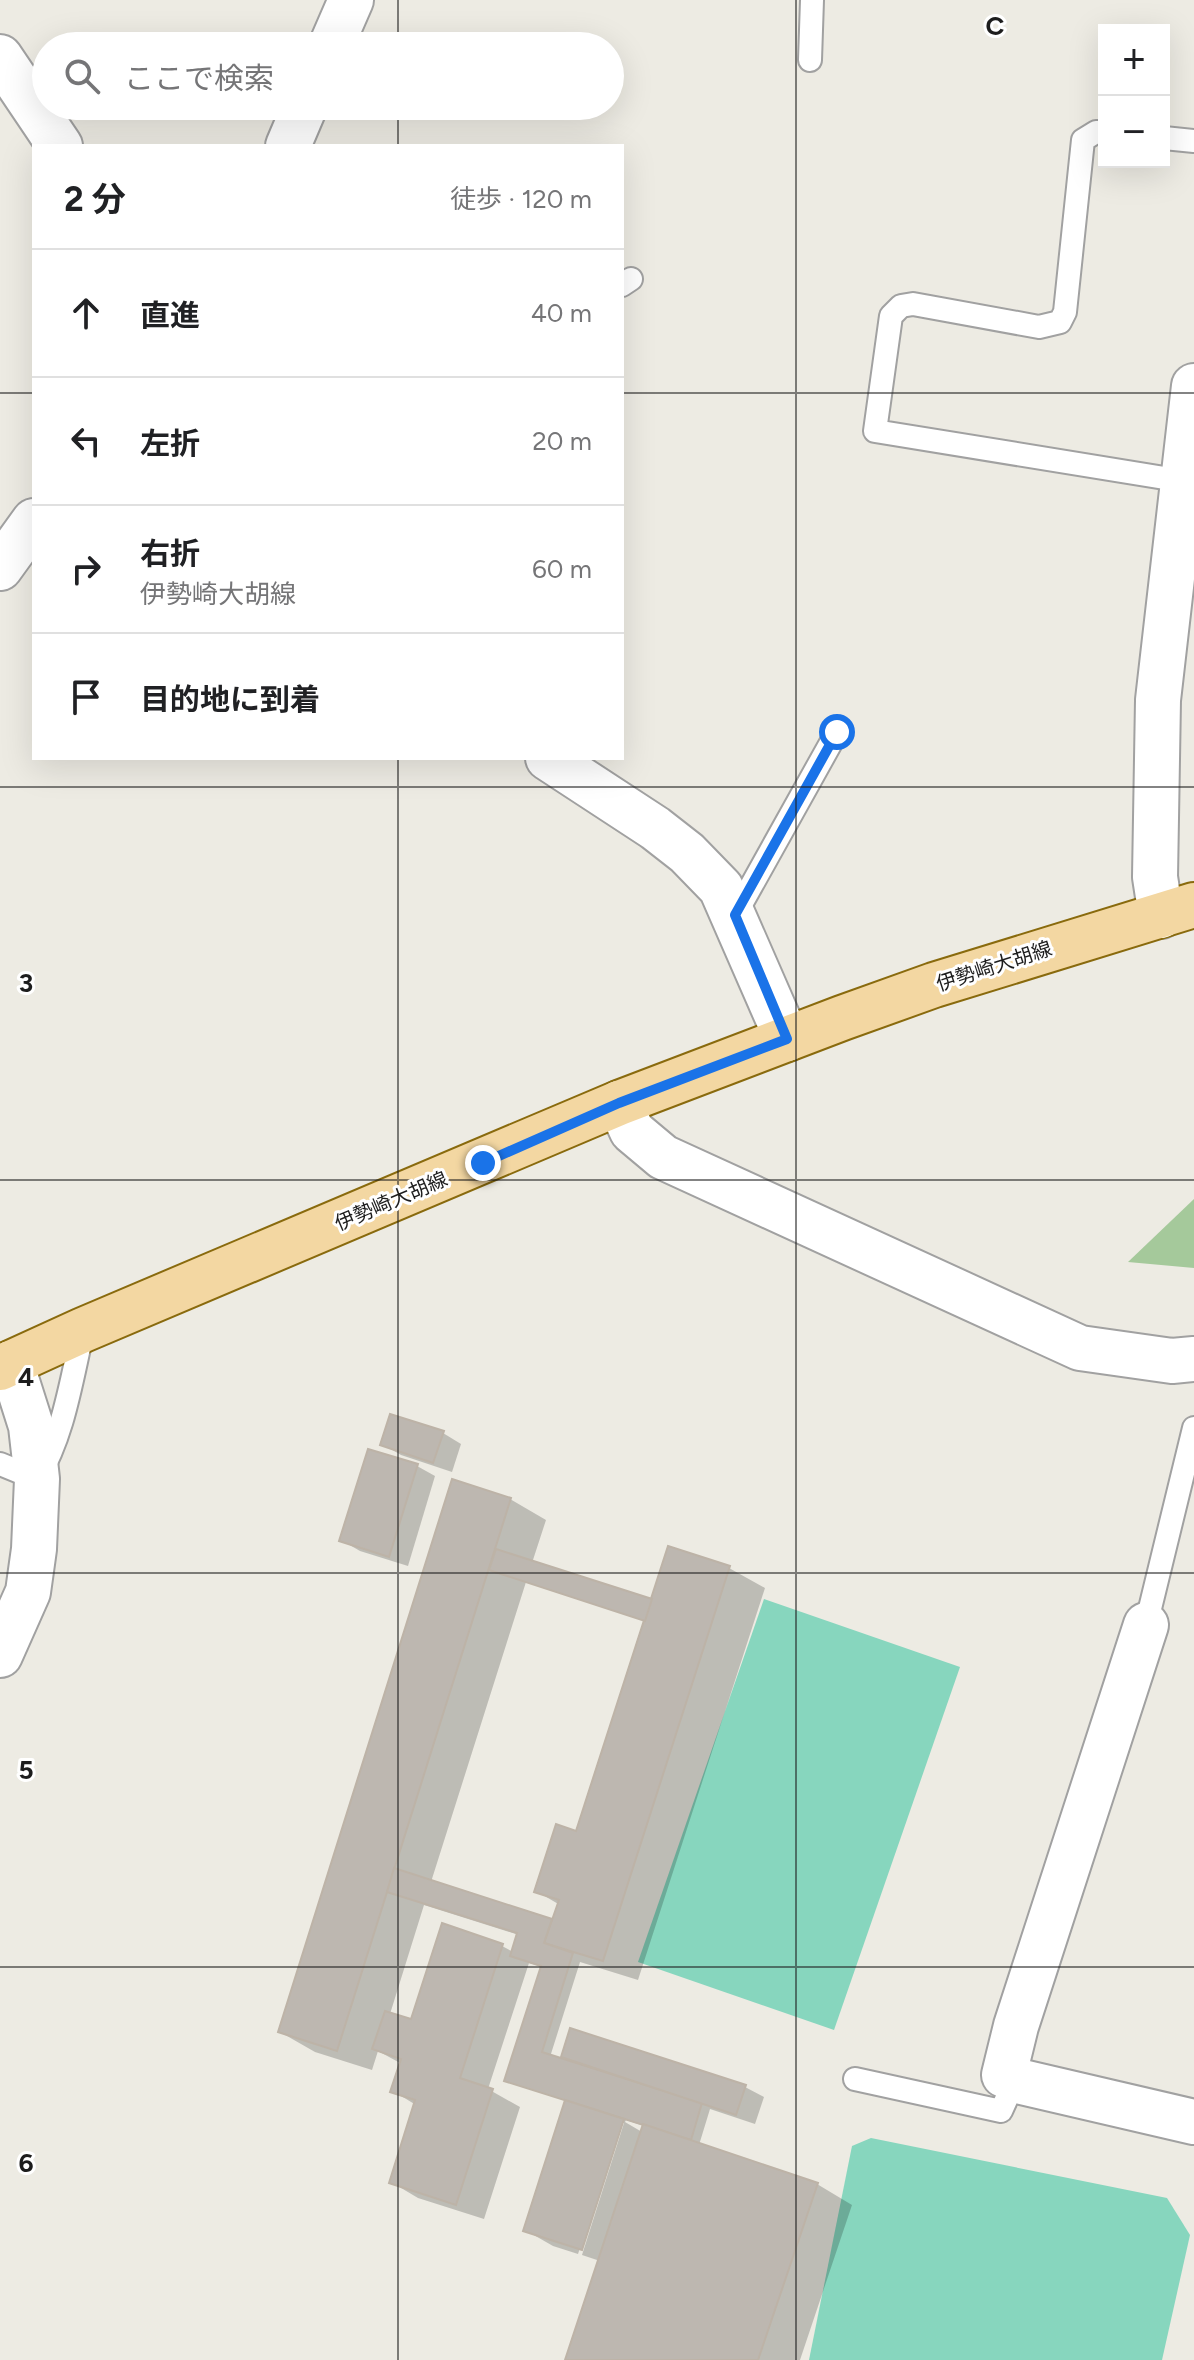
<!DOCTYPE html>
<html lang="ja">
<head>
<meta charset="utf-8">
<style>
	body { margin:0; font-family:Figtree,"Noto Sans JP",sans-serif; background:#f2f2f2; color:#202124 }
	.controls { position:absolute; right:24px; top:24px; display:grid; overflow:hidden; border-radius:0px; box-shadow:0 8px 32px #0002 }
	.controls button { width:72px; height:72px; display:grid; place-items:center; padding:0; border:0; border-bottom:2px solid #e0e0e0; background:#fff; color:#202124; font:40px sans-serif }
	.stop { position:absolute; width:24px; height:24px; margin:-18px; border:6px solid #1a73e8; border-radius:50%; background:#fff }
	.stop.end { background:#1a73e8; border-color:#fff; box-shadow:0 2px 8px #0008 }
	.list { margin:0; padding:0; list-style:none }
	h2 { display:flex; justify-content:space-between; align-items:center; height:104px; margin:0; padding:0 32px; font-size:34px }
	h2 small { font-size:26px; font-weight:400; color:#757577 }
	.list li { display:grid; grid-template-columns:52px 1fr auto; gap:24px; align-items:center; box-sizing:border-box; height:128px; padding:0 32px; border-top:2px solid #e0e0e0 }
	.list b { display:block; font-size:30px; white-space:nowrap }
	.list p { margin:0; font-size:26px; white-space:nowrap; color:#757577 }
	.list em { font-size:26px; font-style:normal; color:#757577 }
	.icon { flex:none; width:44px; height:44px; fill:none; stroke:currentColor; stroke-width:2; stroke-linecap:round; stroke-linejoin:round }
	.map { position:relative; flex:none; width:1194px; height:2360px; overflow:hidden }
	.search { position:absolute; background:#fff; box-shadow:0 8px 32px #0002; left:32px; top:32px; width:592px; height:88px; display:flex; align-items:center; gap:20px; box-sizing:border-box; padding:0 28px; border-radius:44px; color:#757577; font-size:30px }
	.panel { position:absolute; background:#fff; box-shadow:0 8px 32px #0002; left:32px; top:144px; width:592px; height:616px; border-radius:0px }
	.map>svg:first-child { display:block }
	.forest { fill:#a5c99b }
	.pitch { fill:#87d6be }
	.shadow { fill:#0003; fill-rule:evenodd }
	.building { fill:#bdb7b0; stroke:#bdb3a7; stroke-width:2 }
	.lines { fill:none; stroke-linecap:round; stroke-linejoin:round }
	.service-casing { stroke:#a1a1a1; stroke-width:26 }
	.minor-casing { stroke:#a1a1a1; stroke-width:48 }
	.primary-casing { stroke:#896a0d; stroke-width:48 }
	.service { stroke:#fff; stroke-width:22 }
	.minor { stroke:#fff; stroke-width:44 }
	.primary { stroke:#f3d7a2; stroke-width:44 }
	.route { stroke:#1a73e8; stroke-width:10 }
	.grid { fill:none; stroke:#1d1d1d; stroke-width:2; stroke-opacity:0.55 }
	.labels { text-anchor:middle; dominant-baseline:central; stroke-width:6; stroke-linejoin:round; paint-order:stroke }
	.street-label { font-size:20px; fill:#1d1d1d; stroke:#fff }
	.grid-label { font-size:26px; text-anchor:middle; font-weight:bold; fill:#1d1d1d; stroke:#fff; stroke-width:6; stroke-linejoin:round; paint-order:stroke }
</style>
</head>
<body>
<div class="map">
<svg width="1194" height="2360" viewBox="0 0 1194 2360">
	<rect width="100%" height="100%" fill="#edebe3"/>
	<path class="forest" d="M1194,1199V1268L1128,1262Z"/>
	<g class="pitch">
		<path d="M764,1599L960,1667L834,2030L638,1962Z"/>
		<path d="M871,2138L1167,2198L1190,2235L1162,2360H809L852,2146Z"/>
	</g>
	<g class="shadow">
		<path d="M443,1433L461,1444L452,1472L401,1455L382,1444Z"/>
		<path d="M417,1466L435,1476L408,1566L360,1551L341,1540Z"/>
		<path d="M510,1499L546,1520L532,1563L653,1601L670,1549L729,1568L765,1588L638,1980L580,1962L550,2057L575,2063L563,2056L745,2087L764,2097L755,2124L710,2109L699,2145L817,2184L852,2205L800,2360H567L600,2261L582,2255L624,2123H620L578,2254L553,2246L525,2230L567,2101L507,2080L543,1967L529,1963L488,2089L520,2107L484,2219L418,2198L391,2182L416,2105L393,2091L402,2064L378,2051L372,2070L315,2052L280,2032ZM526,1582L646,1621L578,1833L536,1891L560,1905L543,1953L539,1952L550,1920L431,1882ZM424,1905L519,1935L513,1952L502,1946L412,2021L390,2014ZM626,2120L644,2126L642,2132L625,2122Z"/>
	</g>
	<g class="building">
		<path d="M390,1414L444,1431L433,1463L380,1445Z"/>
		<path d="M368,1449L418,1464L389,1557L339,1541Z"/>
		<path d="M452,1479L511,1498L337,2051L278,2032Z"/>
		<path d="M668,1546L730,1566L603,1961L544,1943L559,1900L534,1892L556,1824L576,1831Z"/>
		<path d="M496,1549L652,1599L645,1621L489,1570Z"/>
		<path d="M394,1868L552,1919L544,1943L573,1953L542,2052L702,2103L691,2140L504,2081L541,1966L510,1956L517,1933L387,1892Z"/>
		<path d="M442,1923L503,1944L460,2078L493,2089L456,2205L389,2183L415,2100L390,2092L401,2059L372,2049L385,2011L411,2019Z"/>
		<path d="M570,2028L746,2085L736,2115L561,2057Z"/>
		<path d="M565,2100L624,2119L582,2250L523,2231Z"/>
		<path d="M643,2124L818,2183L758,2360H565Z"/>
	</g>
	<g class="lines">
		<g class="service-casing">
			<g id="service">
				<path d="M810,60L812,0"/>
				<path d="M1104,133L1096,132L1083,140L1065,312L1060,322L1039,327L913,304L901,306L891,316L875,431L1183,481"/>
				<path d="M1164,138L1194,141"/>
				<path d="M622,285L631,279"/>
				<path d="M735,915L837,732"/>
				<path d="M0,1464L37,1479C64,1434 71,1381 83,1330"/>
				<path d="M1146,1625L1194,1428"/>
				<path d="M855,2079L1001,2111L1010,2091L1004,2075"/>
			</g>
		</g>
		<g class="minor-casing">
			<g id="minor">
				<path d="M331,46L351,0"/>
				<path d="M0,57L60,146"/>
				<path d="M288,146L305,106"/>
				<path d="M0,568L34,521"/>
				<path d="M548,758L655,828L687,853L721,888L787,1039"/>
				<path d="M1161,916L1155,877L1158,700L1194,386"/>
				<path d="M619,1103L632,1131L663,1157L1080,1348L1172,1361L1194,1359"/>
				<path d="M1146,1625L1016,2026L1004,2075L1022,2082L1194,2122"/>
				<path d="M0,1655L28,1592L34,1549L37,1479L31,1426L11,1363"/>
			</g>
		</g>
		<g class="primary-casing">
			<path id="primary" d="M0,1368L83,1330L619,1103L842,1018L934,985L1194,905"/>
		</g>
		<use href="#service" class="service"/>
		<use href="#minor" class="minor"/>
		<use href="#primary" class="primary"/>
	</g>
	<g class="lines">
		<path class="route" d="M483,1163L619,1103L787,1039L735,915L837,732"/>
	</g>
	<path class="grid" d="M398,0V46M796,0V2360M398,106V146M0,393H34M622,393H1194M398,758V2360M0,787H1194M0,1180H1194M0,1573H1194M0,1967H1194"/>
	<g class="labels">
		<g class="street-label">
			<text transform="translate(994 966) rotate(-18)">伊勢崎大胡線</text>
			<text transform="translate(391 1201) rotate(-23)">伊勢崎大胡線</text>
		</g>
	</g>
	<g class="grid-label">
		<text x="995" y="35">C</text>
		<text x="26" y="992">3</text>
		<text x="26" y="1386">4</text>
		<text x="26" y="1779">5</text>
		<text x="26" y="2172">6</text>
	</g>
</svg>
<div class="controls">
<button>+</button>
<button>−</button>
</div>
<div class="stop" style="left:837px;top:732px"></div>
<div class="stop end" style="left:483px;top:1163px"></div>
<div class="search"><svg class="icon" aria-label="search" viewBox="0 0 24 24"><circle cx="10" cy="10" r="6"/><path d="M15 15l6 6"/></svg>ここで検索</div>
<section class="panel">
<h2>2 分<small>徒歩 · 120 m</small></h2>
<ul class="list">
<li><svg class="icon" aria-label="ahead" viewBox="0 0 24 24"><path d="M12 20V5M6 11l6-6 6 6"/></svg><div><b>直進</b></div><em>40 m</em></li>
<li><svg class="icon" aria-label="left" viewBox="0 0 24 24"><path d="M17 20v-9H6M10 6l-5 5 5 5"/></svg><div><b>左折</b></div><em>20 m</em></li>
<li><svg class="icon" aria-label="right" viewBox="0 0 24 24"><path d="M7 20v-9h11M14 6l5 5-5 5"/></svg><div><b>右折</b><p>伊勢崎大胡線</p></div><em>60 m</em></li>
<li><svg class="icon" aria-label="arrive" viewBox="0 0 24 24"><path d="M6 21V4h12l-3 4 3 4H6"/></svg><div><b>目的地に到着</b></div></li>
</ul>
</section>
</div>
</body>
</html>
